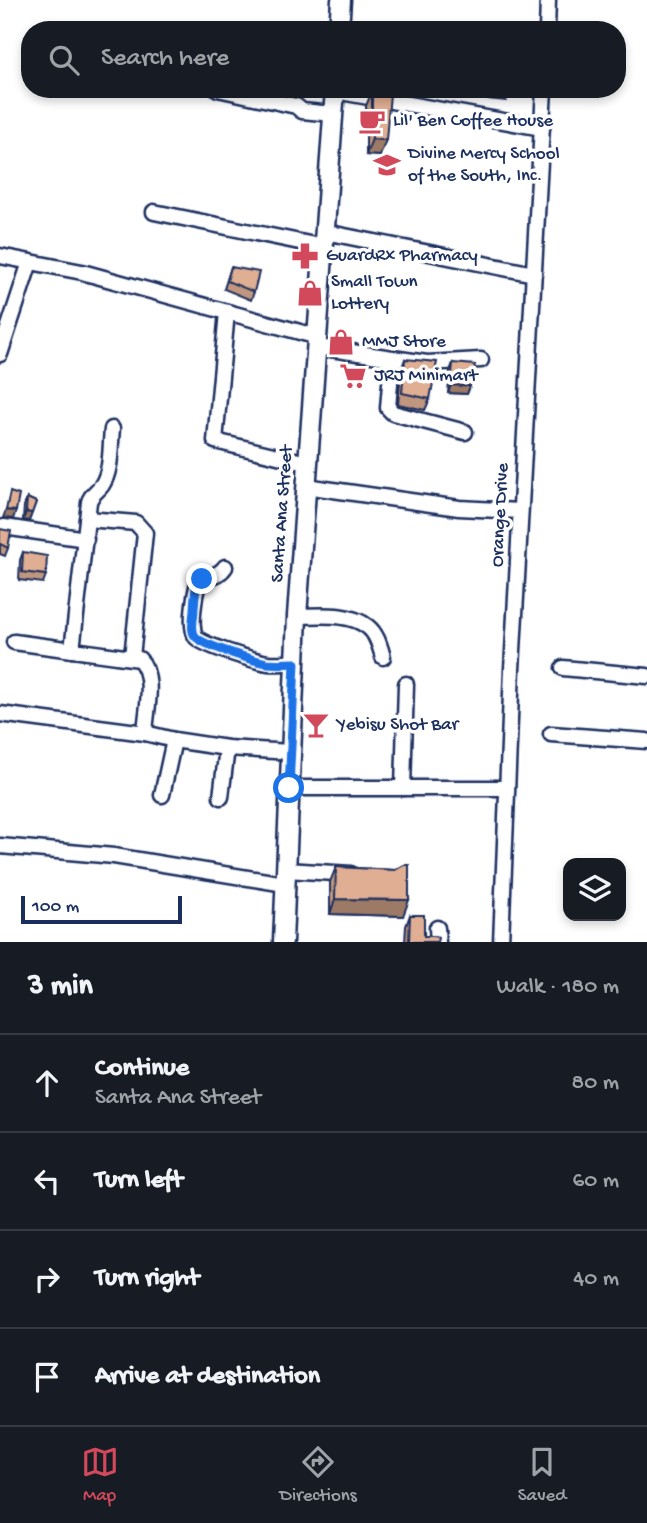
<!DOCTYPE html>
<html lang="en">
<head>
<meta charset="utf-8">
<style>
	body { margin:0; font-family:"Gochi Hand",sans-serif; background:#242831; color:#f1f3f6 }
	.controls { position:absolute; right:21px; bottom:21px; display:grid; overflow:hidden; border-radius:14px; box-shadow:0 4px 10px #0003 }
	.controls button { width:63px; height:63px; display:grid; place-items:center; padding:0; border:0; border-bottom:2px solid #363941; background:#171b24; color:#f1f3f6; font:35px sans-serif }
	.scale { position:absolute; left:21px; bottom:18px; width:161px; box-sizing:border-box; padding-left:7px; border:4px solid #1b2f5e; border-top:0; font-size:19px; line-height:24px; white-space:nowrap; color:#1b2f5e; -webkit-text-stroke:5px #fff; paint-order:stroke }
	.stop { position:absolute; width:21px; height:21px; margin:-16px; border:5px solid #1a73e8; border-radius:50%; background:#fff }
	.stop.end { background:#1a73e8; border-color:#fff; box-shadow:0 2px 7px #0008 }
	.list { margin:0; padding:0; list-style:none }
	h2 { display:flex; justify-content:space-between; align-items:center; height:91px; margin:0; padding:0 28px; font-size:30px }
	h2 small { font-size:23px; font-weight:400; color:#9ea1a6 }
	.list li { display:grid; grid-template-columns:46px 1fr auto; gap:21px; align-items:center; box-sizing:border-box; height:98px; padding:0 28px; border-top:2px solid #363941 }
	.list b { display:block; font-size:26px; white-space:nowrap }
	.list p { margin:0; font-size:23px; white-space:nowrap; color:#9ea1a6 }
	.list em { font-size:23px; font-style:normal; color:#9ea1a6 }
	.icon { flex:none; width:38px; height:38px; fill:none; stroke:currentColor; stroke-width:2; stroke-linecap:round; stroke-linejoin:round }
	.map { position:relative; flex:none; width:647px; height:942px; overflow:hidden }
	.search { position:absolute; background:#171b24; box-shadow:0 4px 10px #0003; left:21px; right:21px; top:21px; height:77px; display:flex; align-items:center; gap:18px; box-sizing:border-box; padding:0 24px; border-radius:28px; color:#9ea1a6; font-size:26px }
	.sheet { height:483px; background:#171b24 }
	nav { display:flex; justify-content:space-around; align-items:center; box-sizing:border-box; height:98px; border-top:2px solid #363941; background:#171b24; font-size:19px; color:#9ea1a6 }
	nav a { display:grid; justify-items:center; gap:4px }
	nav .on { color:#d1495b }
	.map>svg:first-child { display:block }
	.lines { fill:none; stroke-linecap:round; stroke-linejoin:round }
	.minor-casing { stroke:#1b2f5e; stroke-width:19 }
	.major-casing { stroke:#1b2f5e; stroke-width:23 }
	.minor { stroke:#fff; stroke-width:14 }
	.major { stroke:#fff; stroke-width:18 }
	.wall { fill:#c1967e; stroke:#1b2f5e; stroke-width:2 }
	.shaded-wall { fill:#9d7a66; stroke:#1b2f5e; stroke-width:2 }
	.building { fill:#e0ae92; stroke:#1b2f5e; stroke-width:2 }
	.route { stroke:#1a73e8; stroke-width:9 }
	.labels { text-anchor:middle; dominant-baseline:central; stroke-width:7; stroke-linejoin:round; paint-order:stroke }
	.poi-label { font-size:19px; fill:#1b2f5e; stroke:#fff; text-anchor:start }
	.street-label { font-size:19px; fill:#1b2f5e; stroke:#fff }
</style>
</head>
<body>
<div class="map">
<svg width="647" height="942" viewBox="0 0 647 942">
	<rect width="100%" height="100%" fill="#fff"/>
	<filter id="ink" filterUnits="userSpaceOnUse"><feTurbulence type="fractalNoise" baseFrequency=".0143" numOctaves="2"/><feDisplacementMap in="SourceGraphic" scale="14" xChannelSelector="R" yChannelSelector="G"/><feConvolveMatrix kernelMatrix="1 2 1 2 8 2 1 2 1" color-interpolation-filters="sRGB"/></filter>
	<g filter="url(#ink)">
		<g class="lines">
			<g class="minor-casing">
				<g id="minor">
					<path d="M547,30L548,0"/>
					<path d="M218,89L296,106L302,111L333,114"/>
					<path d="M335,91L542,128"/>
					<path d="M154,212L324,247"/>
					<path d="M325,232L534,274"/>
					<path d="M0,256L82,272L318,337"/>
					<path d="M227,312L215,441L307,463"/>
					<path d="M317,347L427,363L481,360"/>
					<path d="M0,354L30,262"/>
					<path d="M392,359L388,408L393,413L465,432"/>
					<path d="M305,486L459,508L520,511"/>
					<path d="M87,519L136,523L145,533L132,657"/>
					<path d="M4,527L86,539"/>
					<path d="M225,567C218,578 206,575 198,583C195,594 189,627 196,637C201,645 256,661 268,663C276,664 286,663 295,662"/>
					<path d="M297,616C319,616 350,612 368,627C377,634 380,647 383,657"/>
					<path d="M14,642L139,659C156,676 146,711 145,733"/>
					<path d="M72,650L89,502C91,494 98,491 102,485C112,470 110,446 112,429"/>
					<path d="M563,668L647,676"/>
					<path d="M0,714L145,733L174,740L227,748L290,752"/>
					<path d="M551,734L647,741"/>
					<path d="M289,788H507"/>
					<path d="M403,788L406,684"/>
					<path d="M162,795L174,740"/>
					<path d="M221,797L227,748"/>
					<path d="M0,846L114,856L285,884"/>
					<path d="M286,870L351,874"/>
					<path d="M437,928L438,942"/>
					<path d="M501,942L512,669L544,89"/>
				</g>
			</g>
			<g class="major-casing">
				<g id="major">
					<path d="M339,30L341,0"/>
					<path d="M283,942L297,616L335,89"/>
				</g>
			</g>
			<use href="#minor" class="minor"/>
			<use href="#major" class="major"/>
		</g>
		<g class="wall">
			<path d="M180,89H191L189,92Z"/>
			<path d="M372,91L380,156L366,155V106Z"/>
			<path d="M231,267L254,292L251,300L224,289Z"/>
			<path d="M405,359L430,399L425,410L398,404L401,370Z"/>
			<path d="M453,363L470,386L467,394L448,393L450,371Z"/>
			<path d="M27,498L36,502L29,521L23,520L24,506Z"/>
			<path d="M0,529L8,548L5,556L0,554Z"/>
			<path d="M23,552L46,575L43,583L19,580L20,560Z"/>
			<path d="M336,867L395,870L403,916L330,914V882Z"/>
			<path d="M410,915L424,936L437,942H405L406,926Z"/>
		</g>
		<g class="shaded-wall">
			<path d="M489,91L509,93L506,101L486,99Z"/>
			<path d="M372,139L386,140L380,156L366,155Z"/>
			<path d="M451,385L470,386L467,394L448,393Z"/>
			<path d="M6,510L16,511L13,519L3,518Z"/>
			<path d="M26,512L32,513L29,521L23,520Z"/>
			<path d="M335,899L409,900L403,916L330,914Z"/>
		</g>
		<g class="building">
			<path d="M489,89H509V93L489,91Z"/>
			<path d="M372,91L390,94L386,140L372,139Z"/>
			<path d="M231,267L259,272L254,292L227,281Z"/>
			<path d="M405,359L437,362L430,399L402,393Z"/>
			<path d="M453,363L475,365L470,386L451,385Z"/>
			<path d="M10,492L19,495L16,511L6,510Z"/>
			<path d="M27,498L36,502L32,513L26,512Z"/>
			<path d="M0,529L11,531L8,548L0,544Z"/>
			<path d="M23,552L47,556L46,575L22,572Z"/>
			<path d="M404,865H409V900L335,899L336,867L395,870Z"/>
			<path d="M410,915H424V936H435L438,938L437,942H409Z"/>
		</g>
	</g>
	<g class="lines" filter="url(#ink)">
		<path class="route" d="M202,579C194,586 195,599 194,609C194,618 190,629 195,636C201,645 256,661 267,663C276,664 286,663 295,663L289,788"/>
	</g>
	<defs>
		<g id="cafe-bare" transform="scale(2.1)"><path d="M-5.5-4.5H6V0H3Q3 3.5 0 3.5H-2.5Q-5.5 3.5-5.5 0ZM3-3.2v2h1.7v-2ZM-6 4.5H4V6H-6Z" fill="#d1495b" stroke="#fff" stroke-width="2.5" paint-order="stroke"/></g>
		<g id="school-bare" transform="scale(2.1)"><path d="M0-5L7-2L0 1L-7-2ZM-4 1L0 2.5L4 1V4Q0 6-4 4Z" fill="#d1495b" stroke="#fff" stroke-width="2.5" paint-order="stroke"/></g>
		<g id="pharmacy-bare" transform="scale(2.1)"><path d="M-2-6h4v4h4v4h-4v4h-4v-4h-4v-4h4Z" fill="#d1495b" stroke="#fff" stroke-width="2.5" paint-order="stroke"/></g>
		<g id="shop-bare" transform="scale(2.1)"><path d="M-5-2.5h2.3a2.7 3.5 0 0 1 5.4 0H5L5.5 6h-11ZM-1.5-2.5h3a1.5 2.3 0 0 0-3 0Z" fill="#d1495b" stroke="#fff" stroke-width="2.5" paint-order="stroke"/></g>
		<g id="supermarket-bare" transform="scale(2.1)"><path d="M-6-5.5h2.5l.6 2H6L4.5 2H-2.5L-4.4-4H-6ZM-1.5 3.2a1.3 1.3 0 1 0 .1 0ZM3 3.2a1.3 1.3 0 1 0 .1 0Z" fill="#d1495b" stroke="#fff" stroke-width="2.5" paint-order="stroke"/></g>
		<g id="bar-bare" transform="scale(2.1)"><path d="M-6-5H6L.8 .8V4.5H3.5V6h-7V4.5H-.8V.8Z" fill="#d1495b" stroke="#fff" stroke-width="2.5" paint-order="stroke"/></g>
	</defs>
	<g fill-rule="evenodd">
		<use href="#cafe-bare" x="372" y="121"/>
		<use href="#school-bare" x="387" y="165"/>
		<use href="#pharmacy-bare" x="305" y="256"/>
		<use href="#shop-bare" x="310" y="293"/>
		<use href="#shop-bare" x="341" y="342"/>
		<use href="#supermarket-bare" x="353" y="376"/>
		<use href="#bar-bare" x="316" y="725"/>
	</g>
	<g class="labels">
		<g class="poi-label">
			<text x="393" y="121">Lil' Ben Coffee House</text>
			<text x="408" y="154">Divine Mercy School<tspan x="408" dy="22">of the South, Inc.</tspan></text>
			<text x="326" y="256">GuardRx Pharmacy</text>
			<text x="331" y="282">Small Town<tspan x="331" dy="22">Lottery</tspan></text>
			<text x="362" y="342">MMJ Store</text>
			<text x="374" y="376">JRJ Minimart</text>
			<text x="337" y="725">Yebisu Shot Bar</text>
		</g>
		<g class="street-label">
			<text transform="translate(283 514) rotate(-86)">Santa Ana Street</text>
			<text transform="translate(501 515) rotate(-87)">Orange Drive</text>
		</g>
	</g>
</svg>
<div class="controls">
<button><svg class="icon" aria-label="layers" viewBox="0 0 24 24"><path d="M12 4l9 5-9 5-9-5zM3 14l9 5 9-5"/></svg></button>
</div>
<div class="scale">100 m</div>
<div class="stop" style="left:289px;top:788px"></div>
<div class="stop end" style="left:202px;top:579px"></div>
<div class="search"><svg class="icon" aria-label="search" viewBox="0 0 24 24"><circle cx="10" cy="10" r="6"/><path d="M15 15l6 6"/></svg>Search here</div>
</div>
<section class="sheet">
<h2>3 min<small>Walk · 180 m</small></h2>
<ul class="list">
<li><svg class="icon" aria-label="ahead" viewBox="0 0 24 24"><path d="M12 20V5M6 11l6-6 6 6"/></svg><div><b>Continue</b><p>Santa Ana Street</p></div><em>80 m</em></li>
<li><svg class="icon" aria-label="left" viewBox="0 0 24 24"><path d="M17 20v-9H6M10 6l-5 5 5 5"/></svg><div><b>Turn left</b></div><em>60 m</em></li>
<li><svg class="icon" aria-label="right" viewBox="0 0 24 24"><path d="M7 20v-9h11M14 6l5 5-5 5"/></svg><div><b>Turn right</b></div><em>40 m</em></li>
<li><svg class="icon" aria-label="arrive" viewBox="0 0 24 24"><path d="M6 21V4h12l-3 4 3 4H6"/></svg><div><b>Arrive at destination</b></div></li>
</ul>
</section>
<nav>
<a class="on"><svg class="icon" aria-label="map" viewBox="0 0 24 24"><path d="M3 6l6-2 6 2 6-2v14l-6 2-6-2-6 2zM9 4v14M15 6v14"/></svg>Map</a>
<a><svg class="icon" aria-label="directions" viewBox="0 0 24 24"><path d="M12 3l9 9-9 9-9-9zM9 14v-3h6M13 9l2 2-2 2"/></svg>Directions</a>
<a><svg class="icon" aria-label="saved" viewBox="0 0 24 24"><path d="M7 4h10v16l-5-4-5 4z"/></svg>Saved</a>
</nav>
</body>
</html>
